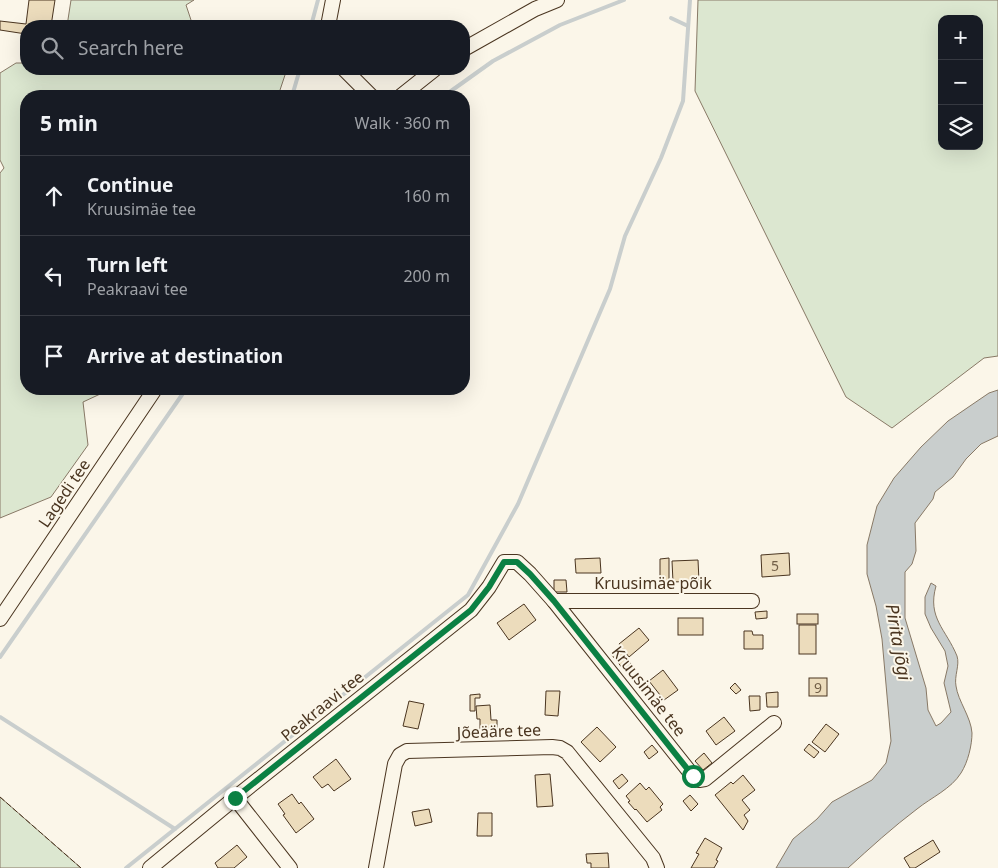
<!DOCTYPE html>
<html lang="en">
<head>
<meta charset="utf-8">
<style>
	body { margin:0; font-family:"Noto Sans",sans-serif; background:#20242c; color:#f1f3f6 }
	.controls { position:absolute; right:15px; top:15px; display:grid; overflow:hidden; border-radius:10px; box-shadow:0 5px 20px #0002 }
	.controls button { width:45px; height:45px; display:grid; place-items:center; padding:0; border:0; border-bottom:1px solid #363941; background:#171b24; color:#f1f3f6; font:25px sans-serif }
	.stop { position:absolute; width:15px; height:15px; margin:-11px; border:4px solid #0b8043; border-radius:50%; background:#fff }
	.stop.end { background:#0b8043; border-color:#fff; box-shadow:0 1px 5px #0008 }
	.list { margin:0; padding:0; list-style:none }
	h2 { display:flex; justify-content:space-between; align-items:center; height:65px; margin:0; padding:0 20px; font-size:21px }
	h2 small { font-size:16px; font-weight:400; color:#9ea1a6 }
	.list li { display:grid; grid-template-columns:32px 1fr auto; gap:15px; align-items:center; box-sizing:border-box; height:80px; padding:0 20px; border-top:1px solid #363941 }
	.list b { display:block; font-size:19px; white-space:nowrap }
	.list p { margin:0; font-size:16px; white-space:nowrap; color:#9ea1a6 }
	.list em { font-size:16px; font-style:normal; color:#9ea1a6 }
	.icon { flex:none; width:28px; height:28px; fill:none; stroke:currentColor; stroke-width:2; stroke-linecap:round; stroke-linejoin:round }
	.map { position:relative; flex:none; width:998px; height:868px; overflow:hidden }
	.search { position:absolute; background:#171b24; box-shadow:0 5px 20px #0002; left:20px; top:20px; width:450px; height:55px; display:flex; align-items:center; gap:12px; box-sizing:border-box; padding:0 18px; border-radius:20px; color:#9ea1a6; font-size:19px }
	.panel { position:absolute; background:#171b24; box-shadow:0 5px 20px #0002; left:20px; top:90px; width:450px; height:305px; border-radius:20px }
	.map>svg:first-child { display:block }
	.green { fill:#dce7d0; stroke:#887966; fill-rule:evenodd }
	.water { fill:#c9cecd; stroke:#887966 }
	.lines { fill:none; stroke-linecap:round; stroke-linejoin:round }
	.stream { stroke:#c9cecd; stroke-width:4 }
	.building { fill:#ecdcbc; stroke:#4a3520 }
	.minor-casing { stroke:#4a3520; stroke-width:16 }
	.minor { stroke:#fbf6e9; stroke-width:14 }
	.fence { stroke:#4a3520; stroke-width:1; stroke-dasharray:6 2.5; stroke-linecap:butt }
	.route { stroke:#0b8043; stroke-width:6 }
	.labels { text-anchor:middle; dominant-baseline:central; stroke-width:4; stroke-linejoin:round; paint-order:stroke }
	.number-label { font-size:14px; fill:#725f47 }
	.street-label { font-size:16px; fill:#4a3520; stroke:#fbf6e9 }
	.water-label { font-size:18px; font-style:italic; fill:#4a3520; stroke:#fbf6e9 }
</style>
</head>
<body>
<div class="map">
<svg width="998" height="868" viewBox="0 0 998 868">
	<rect width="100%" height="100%" fill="#fbf6e9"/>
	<g class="green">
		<path d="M71,0H194L186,5L193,26H67Z"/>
		<path d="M698,0H998V356L984,358L892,428L846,397L695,91ZM942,19H979V146H942Z"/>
		<path d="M16,63H26V69H287L278,96H26V389H111L83,402L88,445L51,497L0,518V173L4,168L0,160V73Z"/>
		<path d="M0,797L81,868H0Z"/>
	</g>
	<path class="water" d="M998,390V436L981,444L966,459L953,477L935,492L933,499L915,523L916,551L912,564L905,572V618L926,688L928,710L936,726L941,723L951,712L944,683L948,666L945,651L931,628L925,614V597L931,583L936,586C927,618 946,629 957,656C960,665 954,676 956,686C958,701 971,717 972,733C972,745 968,762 961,773C951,789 932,797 917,809C893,827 870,848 848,868H776L793,839L817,819L832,802L872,780L886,763L891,741L882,639L876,606L867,574V545L877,506L894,478L921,447L948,421L989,393Z"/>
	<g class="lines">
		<g class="stream">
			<path d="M671,18L688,26"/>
			<path d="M311,26L318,0"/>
			<path d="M292,96L300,69"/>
			<path d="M444,96L493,61L560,25L624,0"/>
			<path d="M0,657L186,389"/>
			<path d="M0,717L175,829"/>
			<path d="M126,868L468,595L518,504L610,289L625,236L661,158L683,101L690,0"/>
		</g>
	</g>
	<g class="building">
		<path d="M29,0H55L51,26H26V34L0,30V21L26,24Z"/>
		<path d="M789,553L790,575L762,577L761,555Z"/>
		<path d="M600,558L601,573H576L575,559Z"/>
		<path d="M669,558V583H660V559Z"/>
		<path d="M698,560L699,581L673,582L672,561Z"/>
		<path d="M554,580H566L567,592H554Z"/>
		<path d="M524,604L536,620L509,640L497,623Z"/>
		<path d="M767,611V618L756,619L755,612Z"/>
		<rect x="797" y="614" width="21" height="10"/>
		<rect x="678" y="618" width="25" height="17"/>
		<rect x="799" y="625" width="17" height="29"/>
		<path d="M639,628L649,640L629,657L619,644Z"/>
		<path d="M744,631H752L753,635H763V649H744Z"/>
		<path d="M619,648L631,664L624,670L611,654Z"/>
		<path d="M663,670L678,690L664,700L649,681Z"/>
		<rect x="809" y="678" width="18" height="18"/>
		<path d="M735,683L741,690L736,694L730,688Z"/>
		<path d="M546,691H560L558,716L545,715Z"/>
		<path d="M778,692V707H767L766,693Z"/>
		<path d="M480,694V698H475V711H470V695Z"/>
		<path d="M749,696H760V710L750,711Z"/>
		<path d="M409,701L424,704L418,729L403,726Z"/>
		<path d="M490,705L491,720H497V730H480V719H477L476,706Z"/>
		<path d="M724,717L735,731L716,745L706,731Z"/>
		<path d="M826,724L839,734L825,752L812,742Z"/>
		<path d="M597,727L616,747L600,762L581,742Z"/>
		<path d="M809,744L819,752L814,758L804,750Z"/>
		<path d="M652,745L658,752L649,759L644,752Z"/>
		<path d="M704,753L712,763L703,770L695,761Z"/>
		<path d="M336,759L351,779L334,791L328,784L322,788L313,777Z"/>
		<path d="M550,774L553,806L537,807L535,775Z"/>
		<path d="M622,774L628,781L619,789L613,781Z"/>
		<path d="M743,775L755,790L742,800L750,810L744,815L748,821L743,830L715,795L731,782L733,784Z"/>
		<path d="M640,783L646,790L649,787L663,804L660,807L662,810L647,822L636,809L635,810L628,802L630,801L626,796Z"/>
		<path d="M292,794L299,804L301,802L314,819L296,833L283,815L285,814L278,804Z"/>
		<path d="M690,795L698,804L691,811L683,801Z"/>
		<path d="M429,809L432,822L415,826L412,812Z"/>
		<path d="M478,813H492V836H477Z"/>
		<path d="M705,838L722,848L716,860L718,861L714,868H691L699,854L696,853Z"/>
		<path d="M933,840L940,852L915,868H910L904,858Z"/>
		<path d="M237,845L247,857L234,868H218L215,863Z"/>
		<path d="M608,853L609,868H591V863H587L586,854Z"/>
	</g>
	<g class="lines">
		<g class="minor-casing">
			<g id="minor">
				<path d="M328,26L333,0"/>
				<path d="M464,49L535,9L557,0"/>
				<path d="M344,69L371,96"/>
				<path d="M401,96L435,69"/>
				<path d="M554,601H752"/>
				<path d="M0,619L155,389"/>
				<path d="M235,798L290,868"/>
				<path d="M150,868L235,798L471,610L489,587L504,562H517L530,574L554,601L693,776L699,780L705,779L774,723"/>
				<path d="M376,868L395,764L400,755L407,751L552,747L560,748L567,752L653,858L657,868"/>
			</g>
		</g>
		<use href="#minor" class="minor"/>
		<path class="fence" d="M0,797L81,868"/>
	</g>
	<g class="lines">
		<path class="route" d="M235,798L471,610L489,587L504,562H517L530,574L554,601L693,776"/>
	</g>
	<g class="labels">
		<g class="number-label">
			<text x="775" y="565">5</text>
			<text x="818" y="687">9</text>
		</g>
		<g class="street-label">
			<text transform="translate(64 493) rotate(-56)">Lagedi tee</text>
			<text x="653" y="583">Kruusimäe põik</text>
			<text transform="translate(649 691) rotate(52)">Kruusimäe tee</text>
			<text transform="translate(322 706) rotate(-39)">Peakraavi tee</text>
			<text transform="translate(499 731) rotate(-2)">Jõeääre tee</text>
		</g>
		<g class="water-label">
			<text transform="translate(899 642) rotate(80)">Pirita jõgi</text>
		</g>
	</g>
</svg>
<div class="controls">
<button>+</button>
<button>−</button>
<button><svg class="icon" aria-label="layers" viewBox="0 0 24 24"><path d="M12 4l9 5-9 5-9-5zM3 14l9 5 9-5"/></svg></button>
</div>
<div class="stop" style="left:693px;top:776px"></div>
<div class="stop end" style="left:235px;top:798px"></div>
<div class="search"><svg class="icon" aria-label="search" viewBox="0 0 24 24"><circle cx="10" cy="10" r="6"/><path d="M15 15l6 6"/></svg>Search here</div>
<section class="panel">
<h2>5 min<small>Walk · 360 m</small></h2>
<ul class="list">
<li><svg class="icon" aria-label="ahead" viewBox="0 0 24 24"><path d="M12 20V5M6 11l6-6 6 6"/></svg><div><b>Continue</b><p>Kruusimäe tee</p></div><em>160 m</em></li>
<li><svg class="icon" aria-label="left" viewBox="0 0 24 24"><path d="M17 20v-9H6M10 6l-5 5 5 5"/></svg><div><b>Turn left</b><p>Peakraavi tee</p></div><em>200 m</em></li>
<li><svg class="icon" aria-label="arrive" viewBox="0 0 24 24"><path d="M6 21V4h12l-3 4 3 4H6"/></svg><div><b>Arrive at destination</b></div></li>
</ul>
</section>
</div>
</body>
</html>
